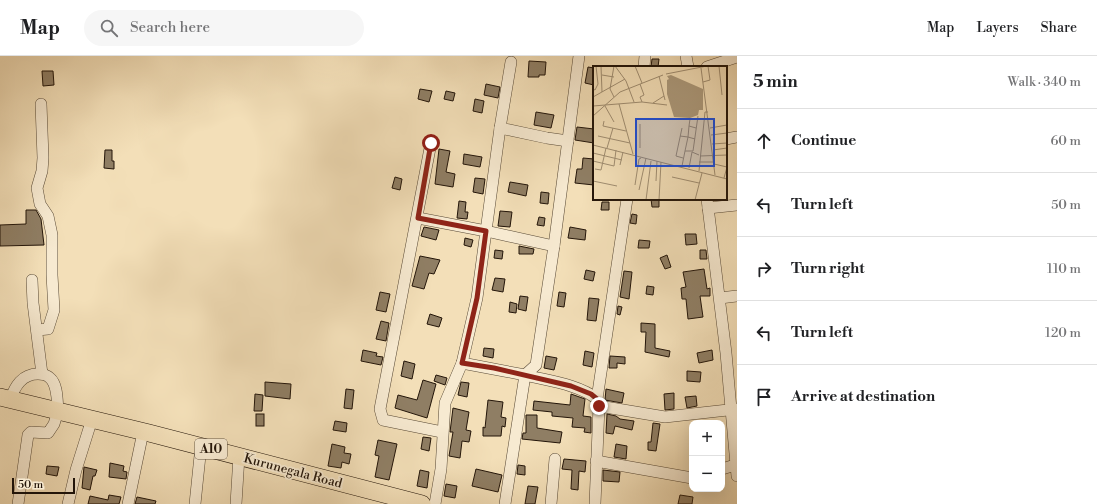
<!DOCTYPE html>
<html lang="en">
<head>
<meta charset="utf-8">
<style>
	body { margin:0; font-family:"Libre Bodoni",serif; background:#f6f6f6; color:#202124 }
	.controls { position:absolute; right:12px; bottom:12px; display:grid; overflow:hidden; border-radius:8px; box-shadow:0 4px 16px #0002 }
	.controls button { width:36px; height:36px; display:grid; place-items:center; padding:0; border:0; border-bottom:1px solid #e0e0e0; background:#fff; color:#202124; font:20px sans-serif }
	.scale { position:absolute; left:12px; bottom:10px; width:63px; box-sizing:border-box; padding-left:4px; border:2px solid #231509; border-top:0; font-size:11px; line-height:14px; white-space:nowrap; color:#231509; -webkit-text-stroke:3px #f7ead1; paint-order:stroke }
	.stop { position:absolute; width:12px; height:12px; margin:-9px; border:3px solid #8f2418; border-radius:50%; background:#fff }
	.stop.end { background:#8f2418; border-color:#fff; box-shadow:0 1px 4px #0008 }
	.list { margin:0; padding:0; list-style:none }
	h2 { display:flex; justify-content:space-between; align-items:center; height:52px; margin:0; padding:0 16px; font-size:17px }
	h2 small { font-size:13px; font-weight:400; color:#757577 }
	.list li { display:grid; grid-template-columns:26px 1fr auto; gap:12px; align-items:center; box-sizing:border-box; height:64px; padding:0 16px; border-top:1px solid #e0e0e0 }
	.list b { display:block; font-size:15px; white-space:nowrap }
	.list em { font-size:13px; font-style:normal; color:#757577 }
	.icon { flex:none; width:22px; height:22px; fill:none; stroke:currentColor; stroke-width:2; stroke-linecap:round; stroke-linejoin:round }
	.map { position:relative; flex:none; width:737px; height:448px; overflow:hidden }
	header { display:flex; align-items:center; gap:24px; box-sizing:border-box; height:56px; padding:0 20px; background:#fff; border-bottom:1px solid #e0e0e0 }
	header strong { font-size:19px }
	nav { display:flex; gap:22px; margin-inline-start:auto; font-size:14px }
	.search { width:280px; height:36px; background:#f6f6f6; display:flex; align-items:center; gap:10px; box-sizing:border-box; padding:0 14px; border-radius:22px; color:#757577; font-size:15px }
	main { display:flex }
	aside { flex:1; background:#fff }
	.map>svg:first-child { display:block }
	.building { fill:#8f7e64; stroke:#231509 }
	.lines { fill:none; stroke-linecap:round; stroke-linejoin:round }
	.minor-casing { stroke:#574835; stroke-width:12 }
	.highway-casing { stroke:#231509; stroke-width:18 }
	.minor { stroke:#f7ead1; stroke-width:11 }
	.highway { stroke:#f3dfb8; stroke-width:17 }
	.route { stroke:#8f2418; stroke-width:5 }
	.labels { text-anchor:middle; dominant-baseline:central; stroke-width:3.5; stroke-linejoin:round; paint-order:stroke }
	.shield { fill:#f7ead1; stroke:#635545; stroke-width:1 }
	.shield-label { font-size:12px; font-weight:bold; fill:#231509 }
	.street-label { font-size:13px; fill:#231509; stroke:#f7ead1 }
	.inset-road { fill:none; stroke:#a08e72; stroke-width:1 }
	.view { fill:#1d4ed8; fill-opacity:0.15; stroke:#1d4ed8; stroke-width:2 }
	.inset-edge { fill:none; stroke:#231509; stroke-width:2 }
</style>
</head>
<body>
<header>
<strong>Map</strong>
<div class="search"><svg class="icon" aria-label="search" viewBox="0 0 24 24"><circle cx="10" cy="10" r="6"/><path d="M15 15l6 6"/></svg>Search here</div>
<nav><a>Map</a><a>Layers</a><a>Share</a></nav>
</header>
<main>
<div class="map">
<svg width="737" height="448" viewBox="0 0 737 448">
	<rect width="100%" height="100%" fill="#f3dfb8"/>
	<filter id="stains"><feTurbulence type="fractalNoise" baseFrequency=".005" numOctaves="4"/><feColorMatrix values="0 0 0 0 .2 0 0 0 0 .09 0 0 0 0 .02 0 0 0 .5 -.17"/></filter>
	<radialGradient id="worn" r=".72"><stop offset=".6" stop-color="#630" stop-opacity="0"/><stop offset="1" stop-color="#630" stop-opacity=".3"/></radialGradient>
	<g class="building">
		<path d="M652,3H659L658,11H651Z"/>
		<path d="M529,5L546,6L545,19H539V21H528Z"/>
		<path d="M588,11L594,12V29L585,27Z"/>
		<path d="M42,15H53L54,29L43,30Z"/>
		<path d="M486,28L500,31L498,42L484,39Z"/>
		<path d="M420,33L432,35L429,46L418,43Z"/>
		<path d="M446,35L455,37L453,45L444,43Z"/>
		<path d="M475,43L484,45L482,57L473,55Z"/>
		<path d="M536,56L554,59L551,72L534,69Z"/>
		<path d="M577,71L594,73V87L575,84Z"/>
		<path d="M439,93L450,95L446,116L455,118L453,131L435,128Z"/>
		<path d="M105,94H112V105H114V113L104,112Z"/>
		<path d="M464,98L482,101L480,111L463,108Z"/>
		<path d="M583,102L594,103V129L575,127L577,113H582Z"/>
		<path d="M395,121L402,123L400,134L392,132Z"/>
		<path d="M475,122L485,123L483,138L473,136Z"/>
		<path d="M510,126L528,129L526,140L508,136Z"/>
		<path d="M541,136L549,137L548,148L540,147Z"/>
		<path d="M651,143H659V151H652Z"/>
		<path d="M459,145L466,146L465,156H468L467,163L457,162Z"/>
		<path d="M602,146H609V154H601Z"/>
		<path d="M26,154H36L41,163L44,189L0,190V169L26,168Z"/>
		<path d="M500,155L512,156L510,171L498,170Z"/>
		<path d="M632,158L637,159L636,168L630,167Z"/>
		<path d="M539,161L545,162L544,170L537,169Z"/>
		<path d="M424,171L439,174L436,184L421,180Z"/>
		<path d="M570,171L586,174L585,184L568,182Z"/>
		<path d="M685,178H696L697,188L686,189Z"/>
		<path d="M465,182L473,184L471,191L464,189Z"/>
		<path d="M639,184L650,185L649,192H638Z"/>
		<path d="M519,190L534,193L533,198H519Z"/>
		<path d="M495,194L503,195L502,203L494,202Z"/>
		<path d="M700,194H706L707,203H700Z"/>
		<path d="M667,199L671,211L665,213L660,202Z"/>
		<path d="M420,200L440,204L434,218L429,217L424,233L412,230Z"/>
		<path d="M704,213L707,233L710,232V240H700L703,261L688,263L686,243H682L681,232L686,231L683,216Z"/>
		<path d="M586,214L595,216L593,225L584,223Z"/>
		<path d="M624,215L632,216L629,243L620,241Z"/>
		<path d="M495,222L505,223L503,236L492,234Z"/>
		<path d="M647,230L654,231L653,239L646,238Z"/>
		<path d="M380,236L390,238L386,256L376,254Z"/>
		<path d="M559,236L566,237L564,251L557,250Z"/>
		<path d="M520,240L528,241L526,255L518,253Z"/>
		<path d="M589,242L599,243L596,265L587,264Z"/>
		<path d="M510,246L517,248L516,257L509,256Z"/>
		<path d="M618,250L622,251L620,259L617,258Z"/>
		<path d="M430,258L442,262L439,271L427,268Z"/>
		<path d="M381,265L389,267L386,285L376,283Z"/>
		<path d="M641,267L655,268V292L670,295L669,301L645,296L646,276H641Z"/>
		<path d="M484,292L494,293L493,302L483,300Z"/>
		<path d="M363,294L377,297L376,300L383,301L381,309L361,305Z"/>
		<path d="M712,294L713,304L699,307L697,297Z"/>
		<path d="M585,295L594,297L592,311L583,309Z"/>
		<path d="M546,300L557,302L554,314L544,312Z"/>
		<path d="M610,300L625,301V308L617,307V312H609Z"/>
		<path d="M404,305L415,308L412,323L401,320Z"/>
		<path d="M687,315L701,316L700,326L687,325Z"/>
		<path d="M436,319L447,322L445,329L434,325Z"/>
		<path d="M423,324L436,328L427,362L395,352L398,339L417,344Z"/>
		<path d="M265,326L291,328L290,343L265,340Z"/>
		<path d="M461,326L469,327L467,341L458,339Z"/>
		<path d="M346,333L354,334L352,353L344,352Z"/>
		<path d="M606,333L624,337L622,347L605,344Z"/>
		<path d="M674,337V353L665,354L664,338Z"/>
		<path d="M255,338L263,339L262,355H254Z"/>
		<path d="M571,338L585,343L583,360L591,361V377L584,376L585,372L572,371L573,362L552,360V356L533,354L534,345L570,349Z"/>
		<path d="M696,340L697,350L687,352L685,341Z"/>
		<path d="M488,344L503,346L501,361L506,362L505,371L502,370L501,380H483V371L485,372Z"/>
		<path d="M453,352L469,356L466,374L471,375L469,386L462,385L460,402L449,400L453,376H450Z"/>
		<rect x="256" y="358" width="8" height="12"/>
		<path d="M607,358L616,360L620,363L634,365L632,374L615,370L613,378L606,377Z"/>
		<path d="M526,359H537V372L562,376L560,387L522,383L523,377H526Z"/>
		<path d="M335,365L347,367L346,376L333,374Z"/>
		<path d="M653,367L660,368L656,395L648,394V386H651Z"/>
		<path d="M423,381L431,382L429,395L421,393Z"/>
		<path d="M378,384L397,388L389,424L375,421L379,400L375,399Z"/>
		<path d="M332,388L345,391L344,397L351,398L349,408L342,406L341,412L328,410Z"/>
		<path d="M616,388L627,390L626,403L614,401Z"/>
		<path d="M564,403L586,405L585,416L579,415L578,434L571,433L572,414L562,413Z"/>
		<path d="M110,407L124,410L123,415L127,416L126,423L109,421Z"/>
		<path d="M518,409L525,410V419L517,418Z"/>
		<path d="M47,410L59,411L57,420L46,418Z"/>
		<path d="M84,411L97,414L95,420H93L90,434L82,432Z"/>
		<path d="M476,413L502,419L498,436L472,430Z"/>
		<path d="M420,414L429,416L427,432L417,430Z"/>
		<path d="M603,414L620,416L619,426L603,425Z"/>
		<path d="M446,428L457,430L455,442L444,440Z"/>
		<path d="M528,430L538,431L535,448H525Z"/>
		<path d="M109,439L121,441L119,448H88L90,440L108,444Z"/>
		<path d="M680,439L693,441L692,448H678Z"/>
		<path d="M137,441L156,445L155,448H135Z"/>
	</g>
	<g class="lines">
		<g class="minor-casing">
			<g id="minor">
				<path d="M686,0L688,11"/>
				<path d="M511,6L500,72L547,82L568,85"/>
				<path d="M644,11L645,0"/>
				<path d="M707,11L737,1"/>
				<path d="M500,72L486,175L554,190"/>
				<path d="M726,83L737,81"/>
				<path d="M431,87L380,353L383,364L442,376"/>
				<path d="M707,143L726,297L737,420"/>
				<path d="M708,152L737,149"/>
				<path d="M418,162L486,175L477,242L462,307"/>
				<path d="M32,224L33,247L42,318"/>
				<path d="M720,242L737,240"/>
				<path d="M37,274L48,273L54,254L52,219V179L48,160L40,148L37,132L42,115L43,102L41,48"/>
				<path d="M10,344C15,330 22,318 38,318C41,318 47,319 50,322C58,329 57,345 58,355"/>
				<path d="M599,350L665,361L737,353"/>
				<path d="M596,405L692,422"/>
				<path d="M722,413L735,409"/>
				<path d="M18,448L28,379L31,376L48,377L54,368L58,355"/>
				<path d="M68,448L76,414L92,363"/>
				<path d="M128,448L143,376"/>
				<path d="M195,448L201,390"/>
				<path d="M236,448L239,400"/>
				<path d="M435,448L441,413L445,347L462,307L525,319L536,309L554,190L579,0"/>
				<path d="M505,448L525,319C548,325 578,328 597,343"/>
				<path d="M551,448L555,403"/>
				<path d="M595,448L599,350L597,343L627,143"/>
			</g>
		</g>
		<g class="highway-casing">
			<path id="highway" d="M0,341L149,377L422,448"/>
		</g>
		<use href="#minor" class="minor"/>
		<use href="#highway" class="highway"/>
	</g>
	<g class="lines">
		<path class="route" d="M431,87L418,162L486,175L477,242L462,307L494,312L571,330L591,338L597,343L599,350"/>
	</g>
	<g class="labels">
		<rect class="shield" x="195" y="383" width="32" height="20" rx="3"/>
		<g class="shield-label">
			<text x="211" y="393">A10</text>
		</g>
		<g class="street-label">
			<text transform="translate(293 415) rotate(15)">Kurunegala Road</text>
		</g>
	</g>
	<g transform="translate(593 10)">
		<rect width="134" height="134" fill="#f3dfb8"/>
		<path d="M78,9L110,23V44H106L105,49L97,52L81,51L74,28V14L76,13L74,10Z" fill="#ac9a7c"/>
		<path class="inset-road" d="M8,0L9,26M22,0L33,15L41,36M42,0L49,17M126,0L129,29M108,2L122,109M73,8L114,0M9,9L21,11M66,10L72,34M110,16L117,14L115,0M47,18L51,29L47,31L49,36M0,23L2,24L5,18L3,0M0,31L32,13M21,31L17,23L21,0M60,37L71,30M26,38L40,88M0,40L49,36L74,39M12,40L21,56M0,50L27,26L70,9M97,53L96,60L103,62M11,55L10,60L33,65M96,60L95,71L102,73M89,62L83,90L90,92M117,62L134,59M118,69L134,67M5,70L37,77M87,70L95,71L92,85M119,78L134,77M0,79L134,113M14,82L20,62M47,82V58M120,84L134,82M0,87L29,94M107,90L134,89M0,95L21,100L23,84M106,96H121M121,98L134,101L131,112M27,99L30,86M89,100L92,85H100L105,50M96,102L99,86L106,89M2,103L8,104L13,82M106,105L112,46H115M79,111L106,117M0,115L24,120M63,115L64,95M42,119L46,93L48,92M46,124L53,92M53,134L58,95M66,134L68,96M102,134L109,107"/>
		<path class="view" d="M43,53H121V100H43Z"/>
		<rect width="134" height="134" class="inset-edge"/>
	</g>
	<rect width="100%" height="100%" filter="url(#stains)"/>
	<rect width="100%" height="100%" fill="url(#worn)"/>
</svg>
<div class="controls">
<button>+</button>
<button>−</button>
</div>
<div class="scale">50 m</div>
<div class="stop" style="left:431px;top:87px"></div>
<div class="stop end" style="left:599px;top:350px"></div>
</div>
<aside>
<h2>5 min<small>Walk · 340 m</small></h2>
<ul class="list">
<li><svg class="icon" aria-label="ahead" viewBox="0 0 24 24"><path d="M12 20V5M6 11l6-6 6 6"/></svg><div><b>Continue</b></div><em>60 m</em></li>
<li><svg class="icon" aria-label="left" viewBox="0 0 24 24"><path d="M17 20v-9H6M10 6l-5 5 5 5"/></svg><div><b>Turn left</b></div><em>50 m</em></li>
<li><svg class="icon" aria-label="right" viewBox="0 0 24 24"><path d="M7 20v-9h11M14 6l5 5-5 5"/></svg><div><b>Turn right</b></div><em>110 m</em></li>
<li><svg class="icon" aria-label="left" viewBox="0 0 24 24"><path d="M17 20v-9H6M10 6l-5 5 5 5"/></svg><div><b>Turn left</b></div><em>120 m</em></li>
<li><svg class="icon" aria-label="arrive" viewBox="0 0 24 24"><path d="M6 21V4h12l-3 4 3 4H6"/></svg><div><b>Arrive at destination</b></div></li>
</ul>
</aside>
</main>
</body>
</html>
